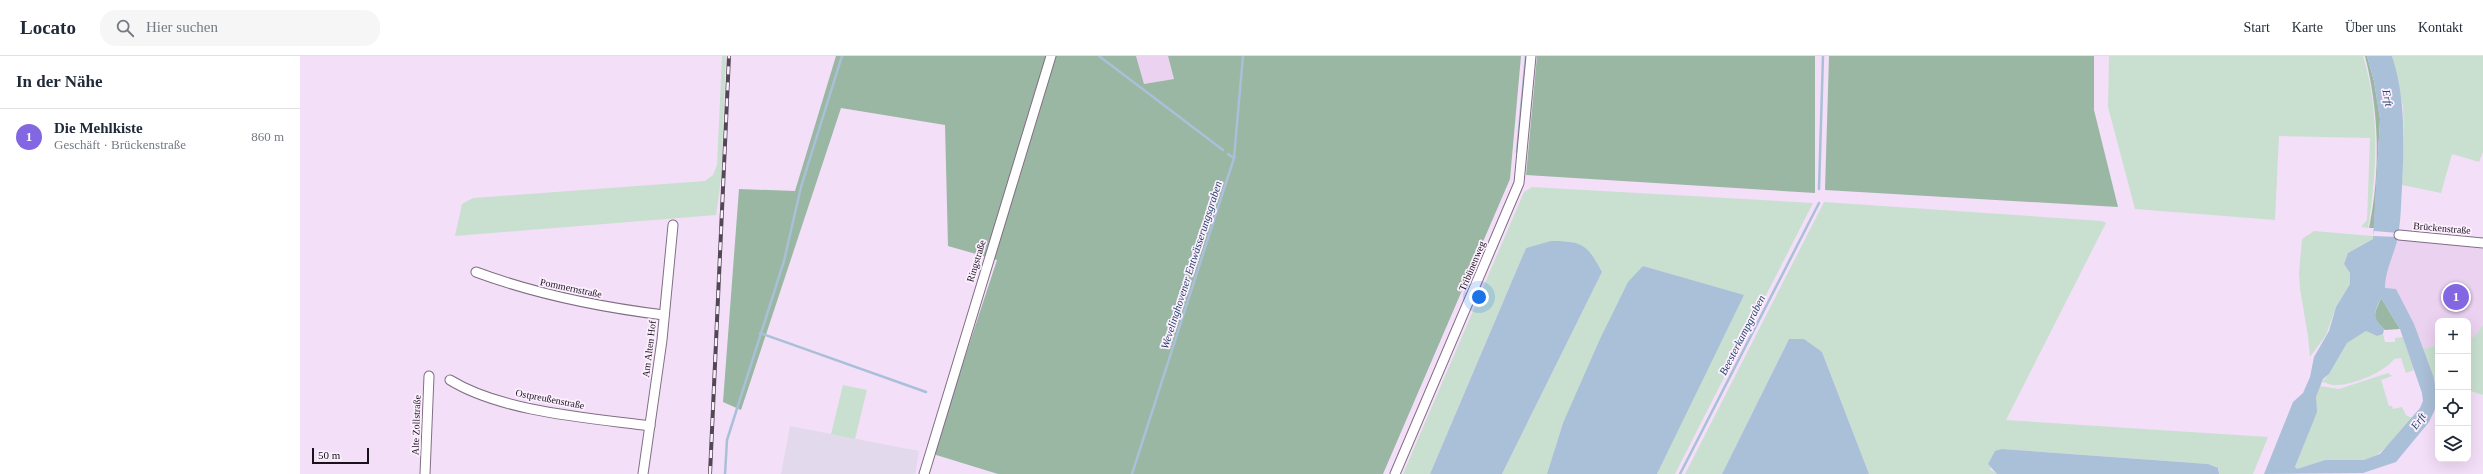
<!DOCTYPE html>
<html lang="de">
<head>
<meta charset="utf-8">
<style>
	body { margin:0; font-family:Georgia,serif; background:#f6f6f7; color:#1f2937 }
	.controls { position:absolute; right:12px; bottom:12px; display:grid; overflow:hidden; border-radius:8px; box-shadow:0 4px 16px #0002 }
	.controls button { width:36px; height:36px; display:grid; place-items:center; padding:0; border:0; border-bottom:1px solid #e0e1e3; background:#fff; color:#1f2937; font:20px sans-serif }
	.scale { position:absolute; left:12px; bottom:10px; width:57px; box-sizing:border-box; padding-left:4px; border:2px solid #19121b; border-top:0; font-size:11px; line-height:14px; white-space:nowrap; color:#19121b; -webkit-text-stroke:3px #fcf0ff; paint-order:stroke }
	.you { position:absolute; left:1179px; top:241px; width:14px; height:14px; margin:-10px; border:3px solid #fff; border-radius:50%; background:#1a73e8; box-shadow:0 0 0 6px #1a73e833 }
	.badge { display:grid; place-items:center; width:26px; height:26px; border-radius:50%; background:#8266e2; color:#fff; font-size:13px; font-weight:700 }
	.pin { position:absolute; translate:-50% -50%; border:2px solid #fff; box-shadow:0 1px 4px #0006 }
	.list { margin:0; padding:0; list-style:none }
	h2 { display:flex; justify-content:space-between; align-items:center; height:52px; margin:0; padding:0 16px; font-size:17px }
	h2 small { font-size:13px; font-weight:400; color:#747a83 }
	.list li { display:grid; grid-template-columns:26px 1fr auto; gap:12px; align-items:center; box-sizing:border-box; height:56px; padding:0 16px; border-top:1px solid #e0e1e3 }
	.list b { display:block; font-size:15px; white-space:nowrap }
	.list p { margin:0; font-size:13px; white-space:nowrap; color:#747a83 }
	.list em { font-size:13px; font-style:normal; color:#747a83 }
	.icon { flex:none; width:22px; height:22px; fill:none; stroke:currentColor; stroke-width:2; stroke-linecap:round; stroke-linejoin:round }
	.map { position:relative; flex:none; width:2183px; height:418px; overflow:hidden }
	header { display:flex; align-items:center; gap:24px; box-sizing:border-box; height:56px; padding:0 20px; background:#fff; border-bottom:1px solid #e0e1e3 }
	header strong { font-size:19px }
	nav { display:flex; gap:22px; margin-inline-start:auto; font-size:14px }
	.search { width:280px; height:36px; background:#f6f6f7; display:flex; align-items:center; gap:10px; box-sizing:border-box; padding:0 14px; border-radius:16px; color:#747a83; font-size:15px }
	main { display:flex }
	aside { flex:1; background:#fff }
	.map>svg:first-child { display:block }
	.commercial { fill:#e2d9ed }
	.built { fill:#ebd2f1 }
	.green { fill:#c9e0d0 }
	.forest { fill:#9ab7a3 }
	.water { fill:#aabfd8; fill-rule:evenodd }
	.pier { fill:#f4dff8 }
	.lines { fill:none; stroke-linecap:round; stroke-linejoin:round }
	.stream { stroke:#aabfd8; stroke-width:2.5 }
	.minor-casing { stroke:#806e84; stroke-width:11 }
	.minor { stroke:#fff; stroke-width:9 }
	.rail-casing { stroke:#524754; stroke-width:4 }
	.rail { stroke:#fcf0ff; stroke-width:2.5; stroke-dasharray:8; stroke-linecap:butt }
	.labels { text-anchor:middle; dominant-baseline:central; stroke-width:3.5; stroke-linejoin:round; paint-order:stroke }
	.street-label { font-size:10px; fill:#19121b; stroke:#fcf0ff }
	.water-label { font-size:11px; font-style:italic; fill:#254469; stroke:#fcf0ff }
</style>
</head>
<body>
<header>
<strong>Locato</strong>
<div class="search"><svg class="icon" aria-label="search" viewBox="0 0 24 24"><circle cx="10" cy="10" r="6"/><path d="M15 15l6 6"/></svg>Hier suchen</div>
<nav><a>Start</a><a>Karte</a><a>Über uns</a><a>Kontakt</a></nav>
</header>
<main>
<aside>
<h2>In der Nähe<small></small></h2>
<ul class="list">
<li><span class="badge">1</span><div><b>Die Mehlkiste</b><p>Geschäft · Brückenstraße</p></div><em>860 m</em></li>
</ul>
</aside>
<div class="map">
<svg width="2183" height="418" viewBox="0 0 2183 418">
	<rect width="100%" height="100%" fill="#f4dff8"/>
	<path class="commercial" d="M490,370L619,395L615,418H481Z"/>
	<g class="built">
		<path d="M836,0H868L874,23L844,28Z"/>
		<path d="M2098,181L2183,193V269L2174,281L2168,282V265H2138V289L2123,293L2096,233H2085V219Z"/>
	</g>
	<g class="green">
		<path d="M422,0H426L421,124L416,159L155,180L162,148L173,142L405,125L413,119L417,109Z"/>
		<path d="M1809,0H2063C2080,54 2077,116 2068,172L2061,171L2067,164L2070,82L1979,80L1975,164L1835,153L1808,51Z"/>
		<path d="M2092,0H2183V96L2179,106L2152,98L2141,137L2102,129L2104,77L2103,51Z"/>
		<path d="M1232,131L1513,147L1375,418H1357L1443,239L1343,210L1263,367L1247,418H1202L1302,216C1281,177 1265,182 1226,192L1130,418H1103L1224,136Z"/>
		<path d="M1524,146L1802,165L1806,167L1706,364L1968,381L1953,418H1919V413L1908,408L1702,393L1690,413L1697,418H1569L1522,296L1489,283L1422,418H1385Z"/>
		<path d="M2014,175L2073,180V183L2048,197L2044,208L2050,216V228L2036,251L2026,279L2010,301L2008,280L2000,233L1999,217L2002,183Z"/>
		<path d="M2183,269V339L2168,334V282L2174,281Z"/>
		<path d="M2066,275L2077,280L2083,278L2085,286H2095V282L2103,281L2114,314L2106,317L2101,302L2094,303C2085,316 2053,329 2037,329C2031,330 2028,327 2022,326L2029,318L2047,287Z"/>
		<path d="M2138,289V324L2134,322L2123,293Z"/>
		<path d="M2088,317L2092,320L2081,324L2089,350H2092L2093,353L2102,351L2106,359L2112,362L2090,388L2073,402L2064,404H2025L1997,413L1995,412L2016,356V341L2020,330L2039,333Z"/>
		<path d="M543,329L567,334L555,383L531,378Z"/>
	</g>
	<g class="forest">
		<path d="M536,0H836L844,28L874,23L868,0H1221L1210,123L1083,418H698L633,398L697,204L648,190L645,69L541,52L441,354L423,346L439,133L495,135Z"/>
		<path d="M1237,0H1515V137L1226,119Z"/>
		<path d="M1529,0H1794V54L1818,151L1525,134Z"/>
		<path d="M2065,0H2067L2074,25L2080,63L2074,172H2069C2081,115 2079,55 2065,0Z"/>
		<path d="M2081,242L2100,273L2085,274C2071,261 2074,259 2081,242Z"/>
	</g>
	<g class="water">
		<path d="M2067,0H2092C2106,43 2104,86 2102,131C2101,147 2101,164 2098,180C2095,198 2085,213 2085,232L2096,233L2114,268L2134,322L2138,347L2129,366L2096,406L2063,417L1964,418L1993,346L2003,337L2010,321L2014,301L2029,275L2036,251L2050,228V217L2044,208L2048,197L2073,183L2080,63L2074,25ZM2081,242L2100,273L2122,337L2123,345L2120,352L2080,398L2064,404H2025L1997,413L1995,411L2017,356L2016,341L2023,323L2029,318L2047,287L2066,275L2077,280L2083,278L2084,273C2072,262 2074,256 2081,242Z"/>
		<path d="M1251,185C1282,185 1287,188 1302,216L1202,418H1130L1226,192Z"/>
		<path d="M1343,210L1444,239L1357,418H1247L1263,367L1300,283L1328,226Z"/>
		<path d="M1489,283H1504L1522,296L1569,418H1422Z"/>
		<path d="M1702,393L1908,408L1918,412L1919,418H1697L1688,408L1695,395Z"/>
	</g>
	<path class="pier" d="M2074,175L2099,177L2098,181L2073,180Z"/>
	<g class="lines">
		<g class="stream">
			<path d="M799,0L923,94"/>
			<path d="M1217,96L1226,0"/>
			<path d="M928,98L934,102"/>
			<path d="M1519,133L1523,0"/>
			<path d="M460,277L626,336"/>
			<path d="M425,418L427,384L484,205L501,131L542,0"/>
			<path d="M832,418L934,102L943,0"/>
			<path d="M1380,418L1519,147"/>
		</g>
		<g class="minor-casing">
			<g id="minor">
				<path d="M2099,179L2183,187"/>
				<path d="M176,216C238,239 299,251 364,259"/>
				<path d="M150,324C202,356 289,362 350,370"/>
				<path d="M125,418L129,320"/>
				<path d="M343,418L362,284L373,169"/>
				<path d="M624,418L751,0"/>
				<path d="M1095,418L1219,127L1231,0"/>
			</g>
		</g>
		<use href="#minor" class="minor"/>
		<g class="rail-casing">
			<path id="rail" d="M410,418L429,0"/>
		</g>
		<use href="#rail" class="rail"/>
	</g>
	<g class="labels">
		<g class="street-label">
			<text transform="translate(2142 172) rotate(5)">Brückenstraße</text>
			<text transform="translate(676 205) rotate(-73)">Ringstraße</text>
			<text transform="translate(1172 210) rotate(-67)">Tribünenweg</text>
			<text transform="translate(271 232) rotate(12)">Pommernstraße</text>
			<text transform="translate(349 293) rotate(-83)">Am Alten Hof</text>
			<text transform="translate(250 343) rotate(11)">Ostpreußenstraße</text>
			<text transform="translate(116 369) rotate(-88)">Alte Zollstraße</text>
		</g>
		<g class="water-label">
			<text transform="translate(2088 42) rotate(80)">Erft</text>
			<text transform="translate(891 209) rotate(-72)">Wevelinghovener Entwässerungsgraben</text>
			<text transform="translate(1442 279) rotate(-63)">Beesterkampgraben</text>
			<text transform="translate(2118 365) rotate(-55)">Erft</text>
		</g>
	</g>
</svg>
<div class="controls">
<button>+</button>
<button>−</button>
<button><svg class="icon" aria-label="locate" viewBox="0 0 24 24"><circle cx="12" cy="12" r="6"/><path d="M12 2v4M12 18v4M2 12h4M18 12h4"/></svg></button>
<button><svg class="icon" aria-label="layers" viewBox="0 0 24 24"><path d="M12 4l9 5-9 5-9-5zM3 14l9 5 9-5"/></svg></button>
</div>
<div class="scale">50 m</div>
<div class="you"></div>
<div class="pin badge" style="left:2156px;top:241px">1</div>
</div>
</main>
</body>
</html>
